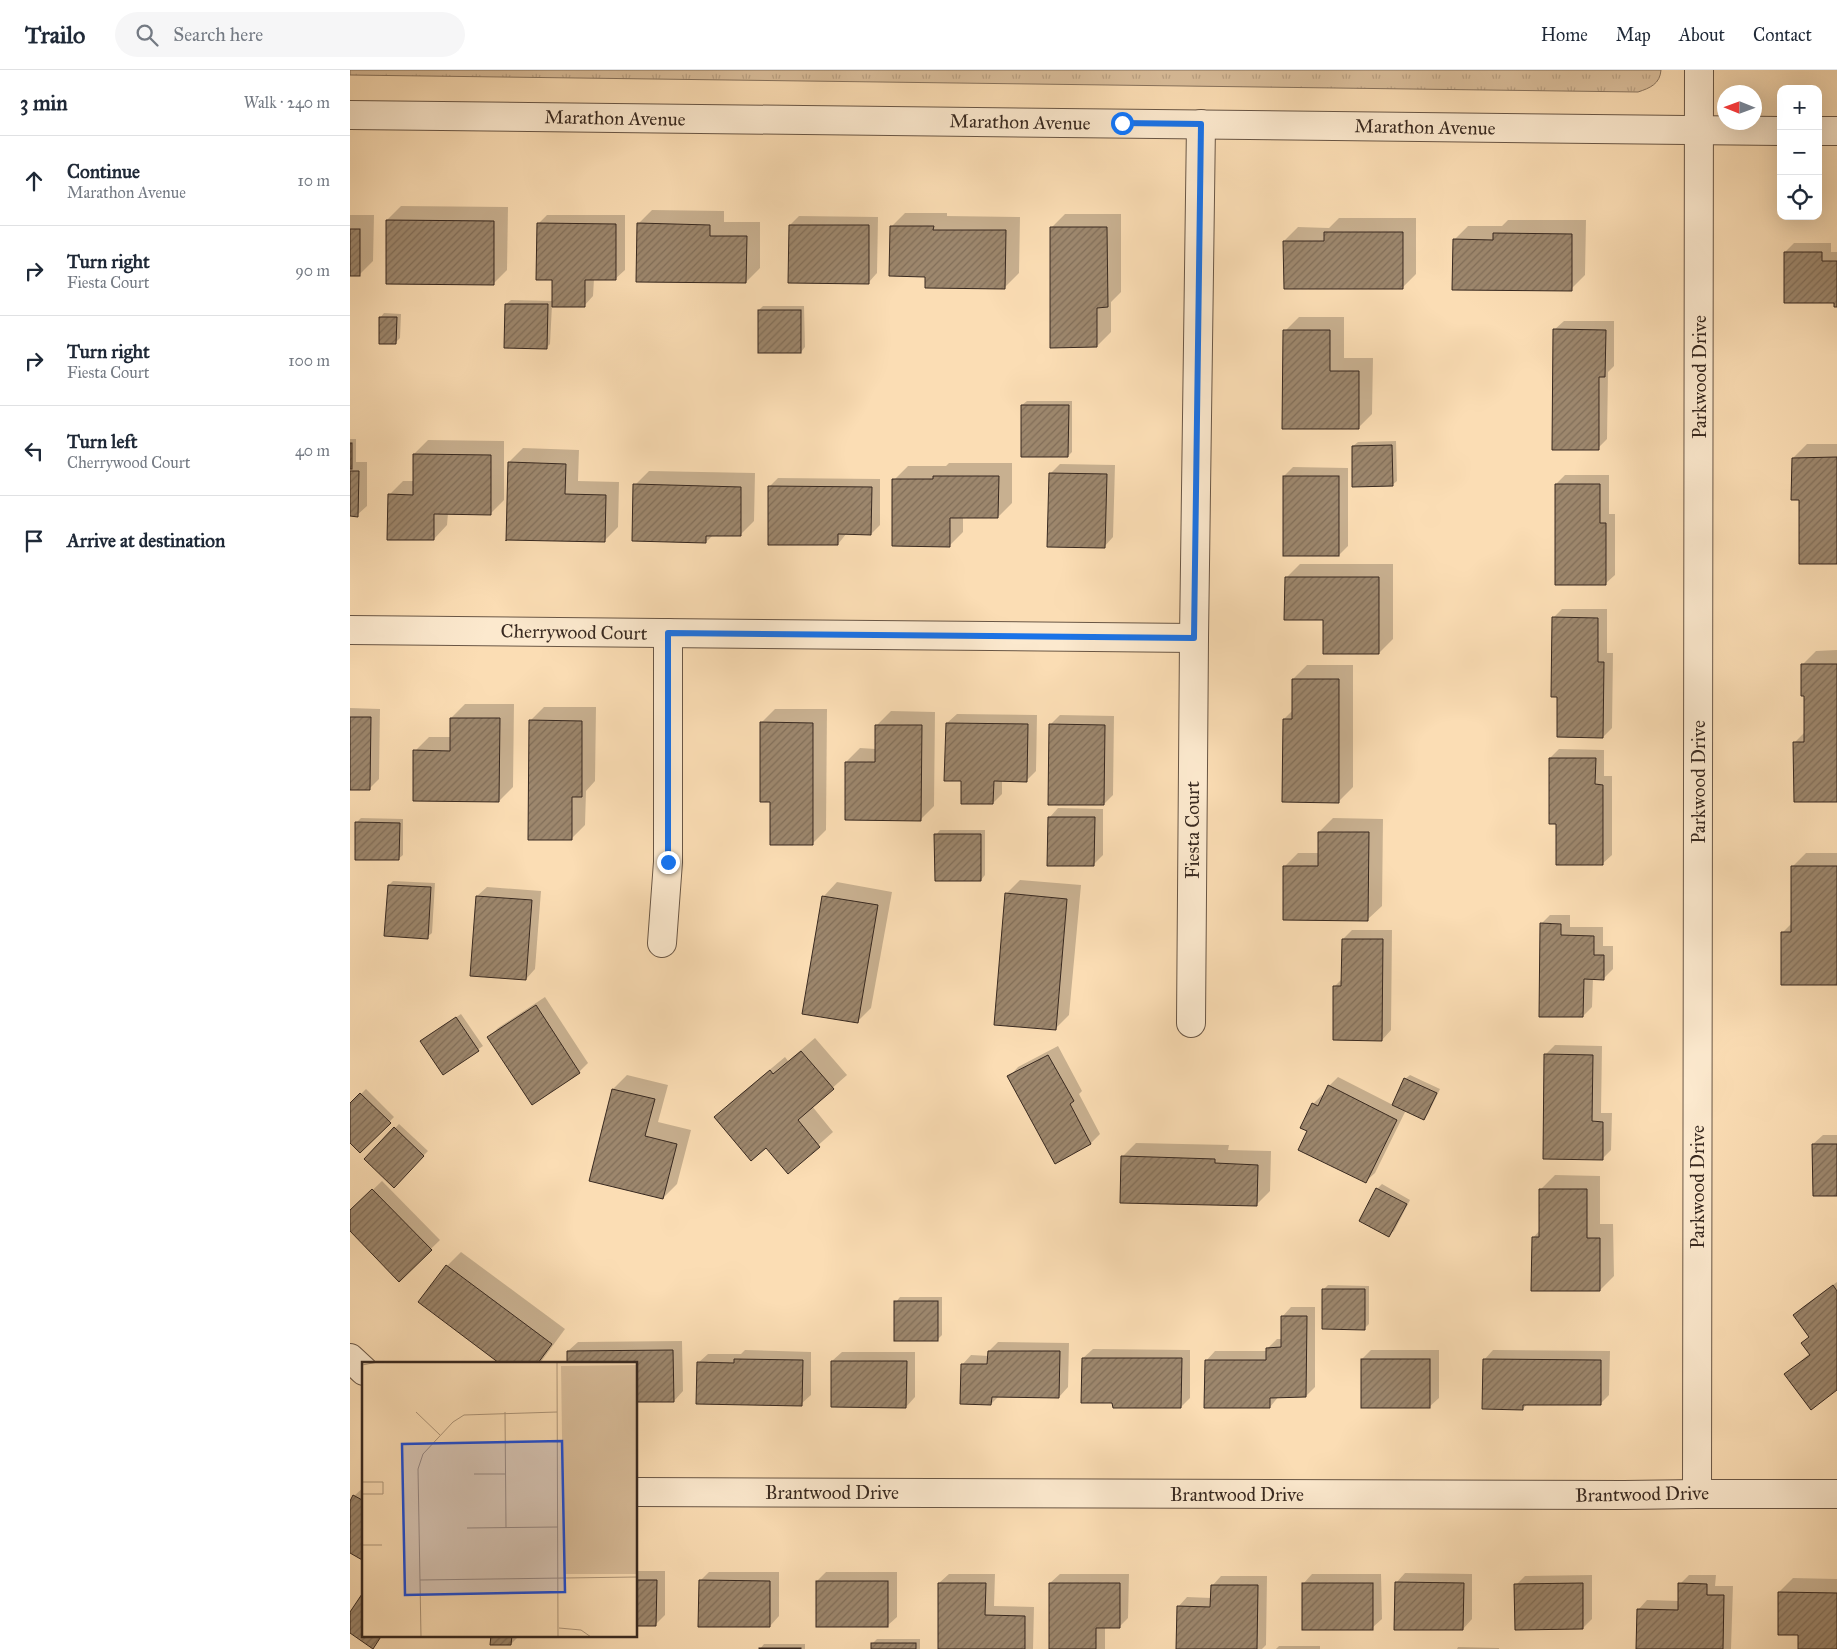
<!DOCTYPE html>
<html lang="en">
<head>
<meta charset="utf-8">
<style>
	body { margin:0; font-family:"IM FELL Great Primer",serif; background:#f6f6f7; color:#1f2937 }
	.controls { position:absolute; right:15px; top:15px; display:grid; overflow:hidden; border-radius:10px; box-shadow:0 5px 20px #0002 }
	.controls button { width:45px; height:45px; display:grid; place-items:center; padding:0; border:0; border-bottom:1px solid #e0e1e3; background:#fff; color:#1f2937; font:25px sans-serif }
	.compass { position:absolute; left:1367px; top:15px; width:45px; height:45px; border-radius:50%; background:#fff; box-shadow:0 5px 20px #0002; rotate:271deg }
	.stop { position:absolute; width:15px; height:15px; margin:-11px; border:4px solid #1a73e8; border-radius:50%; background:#fff }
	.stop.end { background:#1a73e8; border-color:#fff; box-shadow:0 1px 5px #0008 }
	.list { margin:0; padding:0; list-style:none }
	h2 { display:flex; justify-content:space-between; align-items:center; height:65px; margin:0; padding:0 20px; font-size:21px }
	h2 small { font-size:16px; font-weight:400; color:#747a83 }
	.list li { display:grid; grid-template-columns:32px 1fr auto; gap:15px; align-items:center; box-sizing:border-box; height:90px; padding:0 20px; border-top:1px solid #e0e1e3 }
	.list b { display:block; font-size:19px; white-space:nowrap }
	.list p { margin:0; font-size:16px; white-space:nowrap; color:#747a83 }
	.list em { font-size:16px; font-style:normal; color:#747a83 }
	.icon { flex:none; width:28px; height:28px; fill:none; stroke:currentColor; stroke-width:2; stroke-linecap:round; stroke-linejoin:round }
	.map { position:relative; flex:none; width:1487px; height:1579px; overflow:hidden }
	header { display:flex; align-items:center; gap:30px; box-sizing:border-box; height:70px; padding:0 25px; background:#fff; border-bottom:1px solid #e0e1e3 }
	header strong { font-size:24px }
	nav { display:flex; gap:28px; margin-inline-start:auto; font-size:18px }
	.search { width:350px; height:45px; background:#f6f6f7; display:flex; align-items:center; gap:12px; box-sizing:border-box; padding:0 18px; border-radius:28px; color:#747a83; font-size:19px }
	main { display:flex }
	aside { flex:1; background:#fff }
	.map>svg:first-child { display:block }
	.grass { fill:url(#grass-tufts); stroke:#89745e }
	.shadow { fill:#0003 }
	.building { fill:url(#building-hatch); stroke:#382920 }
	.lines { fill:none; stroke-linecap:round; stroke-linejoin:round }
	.minor-casing { stroke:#695645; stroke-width:30 }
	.minor { stroke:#fce9ce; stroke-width:28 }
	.route { stroke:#1a73e8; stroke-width:6 }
	.labels { text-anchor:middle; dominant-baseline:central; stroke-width:4; stroke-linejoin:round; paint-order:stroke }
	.street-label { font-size:19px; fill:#382920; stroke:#fce9ce }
	.inset-road { fill:none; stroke:#ad9579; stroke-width:1 }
	.view { fill:#1d4ed8; fill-opacity:0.15; stroke:#1d4ed8; stroke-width:2.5 }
	.inset-edge { fill:none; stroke:#382920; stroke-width:2.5 }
</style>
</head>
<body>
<header>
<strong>Trailo</strong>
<div class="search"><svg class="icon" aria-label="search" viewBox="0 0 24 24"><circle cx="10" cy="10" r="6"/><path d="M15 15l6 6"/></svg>Search here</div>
<nav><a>Home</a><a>Map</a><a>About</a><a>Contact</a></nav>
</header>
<main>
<aside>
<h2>3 min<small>Walk · 240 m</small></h2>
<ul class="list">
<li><svg class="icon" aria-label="ahead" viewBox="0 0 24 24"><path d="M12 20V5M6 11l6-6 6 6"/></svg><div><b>Continue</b><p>Marathon Avenue</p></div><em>10 m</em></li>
<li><svg class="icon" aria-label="right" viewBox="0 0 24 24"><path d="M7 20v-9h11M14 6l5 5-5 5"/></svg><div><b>Turn right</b><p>Fiesta Court</p></div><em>90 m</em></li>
<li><svg class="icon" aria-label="right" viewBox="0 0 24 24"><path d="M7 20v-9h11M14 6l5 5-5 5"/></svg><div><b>Turn right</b><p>Fiesta Court</p></div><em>100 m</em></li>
<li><svg class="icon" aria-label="left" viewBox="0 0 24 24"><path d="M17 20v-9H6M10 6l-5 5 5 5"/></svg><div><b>Turn left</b><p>Cherrywood Court</p></div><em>40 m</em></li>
<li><svg class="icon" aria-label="arrive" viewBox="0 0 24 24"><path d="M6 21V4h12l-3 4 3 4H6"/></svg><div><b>Arrive at destination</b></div></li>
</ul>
</aside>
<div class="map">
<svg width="1487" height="1579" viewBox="0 0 1487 1579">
	<defs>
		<pattern id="grass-tufts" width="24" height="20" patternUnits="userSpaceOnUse" patternTransform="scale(1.25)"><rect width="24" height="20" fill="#dabe9b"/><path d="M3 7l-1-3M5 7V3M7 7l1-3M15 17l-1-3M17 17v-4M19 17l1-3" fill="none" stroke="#bca385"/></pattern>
		<pattern id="building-hatch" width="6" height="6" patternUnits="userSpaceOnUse" patternTransform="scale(1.25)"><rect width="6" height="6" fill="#9d876d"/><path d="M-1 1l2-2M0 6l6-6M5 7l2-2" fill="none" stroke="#816e59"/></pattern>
	</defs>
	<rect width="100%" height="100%" fill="#fbddb4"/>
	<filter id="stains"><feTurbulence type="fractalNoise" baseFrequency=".004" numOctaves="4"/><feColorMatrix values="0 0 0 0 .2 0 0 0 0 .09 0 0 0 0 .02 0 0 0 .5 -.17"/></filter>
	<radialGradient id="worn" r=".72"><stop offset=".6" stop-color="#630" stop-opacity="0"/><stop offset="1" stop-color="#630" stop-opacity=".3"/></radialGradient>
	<path class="grass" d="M0,0H1311C1310,14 1300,18 1288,22L0,5Z"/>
	<g class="shadow">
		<path d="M51,136L158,137L157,200L143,214L37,150Z"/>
		<path d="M302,140L374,141V152H410V198L396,212L288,154Z"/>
		<path d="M555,143H597V146L670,147L669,203L655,217L577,206L541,157Z"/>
		<path d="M715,144H771V222L761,232V262L747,276L701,158Z"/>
		<path d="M0,145H24L23,191L9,205H0Z"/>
		<path d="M197,145H275V200L265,209H244L243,226L234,236L202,235L200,274L196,278L156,234L161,230L203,231V209L188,154Z"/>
		<path d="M449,146L528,147L527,203L518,213L440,155Z"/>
		<path d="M989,148H1066V204L1052,218L934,171L948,157L979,158Z"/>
		<path d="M1158,150H1236L1235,205L1221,219L1104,170L1118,156H1152Z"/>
		<path d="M1444,173H1481V182H1487V236L1485,232L1435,182Z"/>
		<path d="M413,236H454L455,277L451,282L409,240Z"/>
		<path d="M34,243L51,244L50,268L46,272L30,248Z"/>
		<path d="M949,247H994V288H1023L1022,344L1008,358L935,261Z"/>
		<path d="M1214,251H1264V296L1258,302L1257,369L1248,378L1204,260Z"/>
		<path d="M677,331H722V382L718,386L672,335Z"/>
		<path d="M0,369H6V392H17V436L7,445H0Z"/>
		<path d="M78,370L154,371V430L140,444L98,443L97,455L84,469L39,425L53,411H64V384Z"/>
		<path d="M1046,371L1047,411L1042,415L1003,376L1008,372Z"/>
		<path d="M1457,374H1487V493L1450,429L1443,388Z"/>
		<path d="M173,378L229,380L228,411L269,412L268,457L254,471L159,392Z"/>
		<path d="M599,393H662V433L648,447H613V462L599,476L544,410L558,396H596Z"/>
		<path d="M710,394L765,395L763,467L754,477L701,403Z"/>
		<path d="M943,397L998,398V476L989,485L934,406Z"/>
		<path d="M299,401L405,403L404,451L390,465H363L356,472L285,415Z"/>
		<path d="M1215,405H1259V444H1265V505L1255,514L1206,414Z"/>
		<path d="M428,408L530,409V455L521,464L497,463L488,474L419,417Z"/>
		<path d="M950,494H1043V569L1029,583L936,508Z"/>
		<path d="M1212,539H1257V583H1263L1262,658L1253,667L1208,626L1203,548Z"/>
		<path d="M1487,580V731L1444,673L1455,662V625L1452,595L1466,581Z"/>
		<path d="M957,595H1003V717L989,731L934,649L943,640V609Z"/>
		<path d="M115,634H164L163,717L149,731L65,681L79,667H101V648Z"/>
		<path d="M194,637H246L245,711L236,721L235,755L221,769L180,651Z"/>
		<path d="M0,638L30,639L29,709L19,719H0Z"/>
		<path d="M425,639H477L476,760L462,774L421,730L411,653Z"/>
		<path d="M541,641L585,642L584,736L570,750L496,692L510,678L526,679L527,655Z"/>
		<path d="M607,644L687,645L686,701L676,711L652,710V724L643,733L613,710L597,653Z"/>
		<path d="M710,645L764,646L763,725L754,734L700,655Z"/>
		<path d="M1209,679L1254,680V706H1262V785L1252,794L1207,752L1200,688Z"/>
		<path d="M708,738L753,739V785L744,794L699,748Z"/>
		<path d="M11,748L53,749V785L48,789L7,752Z"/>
		<path d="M983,748L1033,749L1032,836L1018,849L934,797L948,783H969V762Z"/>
		<path d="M590,760H635V805L631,810L586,765Z"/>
		<path d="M1456,783H1487V914L1432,863L1442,853V797Z"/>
		<path d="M670,810L731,815L719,945L705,959L656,824Z"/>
		<path d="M43,811L85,813L82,863L77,867L39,815Z"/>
		<path d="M487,812L542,822L521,938L507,952L453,943L474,826Z"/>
		<path d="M137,817L191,821L185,899L176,909L127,826Z"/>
		<path d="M1200,845H1220V857H1253V876H1263V899L1254,908H1243L1242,937L1233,946L1191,854Z"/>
		<path d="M1002,860H1042L1041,960L1032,970L984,917L992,909L993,869Z"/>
		<path d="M195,927L238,993L229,1002L138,968L148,958Z"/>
		<path d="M111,944L133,976L93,1004L76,967Z"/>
		<path d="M465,968L497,1005L462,1036L483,1062L438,1102L416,1076L366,1047L380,1033L435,987L438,991Z"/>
		<path d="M1205,975L1252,976L1251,1043H1262L1261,1080L1252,1089L1195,985Z"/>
		<path d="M708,976L732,1021L729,1024L750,1064L741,1073L705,1092L659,1007L668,997Z"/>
		<path d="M277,1005L318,1015L308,1052L341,1060L327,1114L313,1128L263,1019Z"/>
		<path d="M1060,1005L1090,1019L1078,1044L1074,1049L1056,1040L1025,1103L1015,1112L958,1061L963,1034L972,1025L974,1026L979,1016L988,1007L1043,1035L1055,1009Z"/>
		<path d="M16,1019L44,1047L10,1082L0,1072V1035Z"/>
		<path d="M49,1054L78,1081L44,1116L16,1089Z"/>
		<path d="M1473,1065H1487V1124L1463,1074Z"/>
		<path d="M786,1073L879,1075L878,1080L921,1081L920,1121L906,1135L772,1087Z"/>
		<path d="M1205,1105L1250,1106V1154H1263L1264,1206L1250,1220L1183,1168L1190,1160L1191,1119Z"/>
		<path d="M32,1111L90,1170L49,1210L0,1160V1142Z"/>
		<path d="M1032,1114L1060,1130L1044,1161L1039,1165L1011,1150L1027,1119Z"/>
		<path d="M111,1182L215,1259L190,1293H151L97,1196Z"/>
		<path d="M1487,1212V1319L1436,1304L1460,1283L1452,1273L1460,1266L1445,1245L1454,1236Z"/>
		<path d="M978,1215L1019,1216V1254L1014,1259L973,1220Z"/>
		<path d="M550,1227H592V1265L588,1269L546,1232Z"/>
		<path d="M941,1237H965V1317L956,1326H929L920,1337L856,1291L865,1281H917L918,1278L927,1269H932V1247Z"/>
		<path d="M332,1271L333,1321L324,1331L286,1293L218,1281L228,1272Z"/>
		<path d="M648,1272L719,1273L718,1317L709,1327L649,1326L641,1334L612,1295L621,1285L639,1286V1281Z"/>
		<path d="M743,1279L840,1280V1328L831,1337L763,1332L733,1288Z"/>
		<path d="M395,1280L461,1282V1325L451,1334L348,1293L358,1284H391Z"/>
		<path d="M1021,1280H1089V1328L1079,1337L1012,1289Z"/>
		<path d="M1143,1280L1260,1281L1259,1325L1250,1334L1178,1333L1173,1339L1134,1290Z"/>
		<path d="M492,1282H565V1327L556,1337L482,1291Z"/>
		<path d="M14,1417V1489L0,1481V1433L4,1426Z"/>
		<path d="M286,1501H315V1545L305,1555L286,1554Z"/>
		<path d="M359,1502H429V1546L420,1556L350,1511Z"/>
		<path d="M476,1502H547V1547L537,1556L467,1511Z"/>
		<path d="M1055,1503L1122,1504V1549L1113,1559L1046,1513Z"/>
		<path d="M599,1504H645L644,1536L684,1537L683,1579H589V1513Z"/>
		<path d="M710,1504H779L778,1548L769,1557H755V1579H700V1513Z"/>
		<path d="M962,1504H1031L1032,1549L1022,1558L953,1514Z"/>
		<path d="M1242,1505V1549L1233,1558L1166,1515L1175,1506Z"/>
		<path d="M1339,1505H1366L1365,1516H1383L1381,1579H1287L1288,1540L1297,1530L1329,1531L1330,1514Z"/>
		<path d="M871,1506H917L916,1575L912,1579H828V1537L837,1527L862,1528V1516Z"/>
		<path d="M1443,1508L1487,1509V1579H1449V1564L1429,1522Z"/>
		<path d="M142,1565H170L161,1574Z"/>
		<path d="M527,1569H570V1579H523V1573Z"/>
		<path d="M414,1574H455V1579H410Z"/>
		<path d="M929,1576H970V1579H926Z"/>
		<path d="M1108,1577L1149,1578V1579H1107Z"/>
	</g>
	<g class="building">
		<path d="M36,150L144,151V215L36,214Z"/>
		<path d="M187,153L266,154V210H235V237H202V210H186Z"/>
		<path d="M287,153L360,155V166H397L396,213L286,212Z"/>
		<path d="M439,155H519V214L438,213Z"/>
		<path d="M540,156H584L583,160H656L655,219L575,218V207L539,206Z"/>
		<path d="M700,157H757L758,237L747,238V277L700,278Z"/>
		<rect x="0" y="159" width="10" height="47"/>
		<path d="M974,162H1053V219H934L933,171H974Z"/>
		<path d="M1143,163L1222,164V221L1102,220L1103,169L1143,170Z"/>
		<path d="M1434,182H1472V191H1487V237H1484V233H1434Z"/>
		<path d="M155,234H198L197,279L154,278Z"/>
		<rect x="408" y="240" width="43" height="43"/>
		<path d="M29,247H47L46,274H29Z"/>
		<path d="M1203,259L1256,260L1255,307H1249V380H1202Z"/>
		<path d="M933,260H980V301H1009V359H932Z"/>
		<path d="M671,335H719L718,387H671Z"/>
		<rect x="0" y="373" width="2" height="26"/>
		<path d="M1042,375L1043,416L1002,417V376Z"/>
		<path d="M63,384L141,385V445L84,444V470H37L38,424L63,425Z"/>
		<path d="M1487,387V494H1449V430H1441L1442,388Z"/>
		<path d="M158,392L216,394L215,424L256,425L255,472L156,470V471Z"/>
		<path d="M0,401H9L8,447L0,446Z"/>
		<path d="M699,403L757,404L755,478L697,477Z"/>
		<path d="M583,406H649L648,448H600V477L542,476V409H583Z"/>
		<rect x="933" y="406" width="56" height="80"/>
		<path d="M283,414L391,417V466H356V473L282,471Z"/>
		<path d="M1205,414H1250V453H1256V515H1205Z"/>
		<path d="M418,416L522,417L521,465L488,464V475H418Z"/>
		<path d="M935,507H1029V584H973V550H934Z"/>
		<path d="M1202,547L1248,548V592H1254L1253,668L1207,667V627H1201Z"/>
		<path d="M1451,594H1487V732H1444L1443,672H1454V626H1451Z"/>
		<path d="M942,609H989V733L932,732L933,649H942Z"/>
		<path d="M0,647H21L20,720H0Z"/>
		<path d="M100,648H150L149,732L63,731V680L100,681Z"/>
		<path d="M179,650L232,651V727H222V770H178Z"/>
		<path d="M410,652L463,653V775H420V732H410Z"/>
		<path d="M596,653L678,654L677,712L644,711L643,734H611V711H594Z"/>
		<path d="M699,654L755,655L754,735H698Z"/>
		<path d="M525,655H572L571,751L495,750V692H525Z"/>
		<path d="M1199,688H1246L1245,714L1253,715V795H1206V754H1199Z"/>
		<path d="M698,747H745L744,796H697Z"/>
		<path d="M5,752L50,753L49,790H5Z"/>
		<path d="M968,762H1019L1018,851L933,850V796H968Z"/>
		<path d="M584,764H631V811H585Z"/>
		<path d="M1441,796H1487V915H1431V862H1441Z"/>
		<path d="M38,815L81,817L78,869L34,866Z"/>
		<path d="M655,823L717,829L706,960L644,955Z"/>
		<path d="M126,826L182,830L176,910L120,906Z"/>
		<path d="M472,826L528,835L508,953L452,944Z"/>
		<path d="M1190,853L1211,854V865L1244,866V885H1254V910L1234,909L1233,947H1189Z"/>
		<path d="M992,869H1033L1032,971L983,970V916H991Z"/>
		<path d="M186,935L230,1003L182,1035L137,967Z"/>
		<path d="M106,947L129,981L93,1005L70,971Z"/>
		<path d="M451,981L484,1019L448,1050L470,1077L438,1104L416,1078L401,1091L364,1047L420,1000L423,1004Z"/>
		<path d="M1194,984L1243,985L1242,1051L1253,1052V1090L1193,1089Z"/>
		<path d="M698,985L724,1031L720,1034L741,1074L705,1094L657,1006Z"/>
		<path d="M1054,1008L1087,1023L1074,1050L1042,1035Z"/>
		<path d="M978,1015L1047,1050L1016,1113L948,1080L957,1061L950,1058L962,1033L968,1036Z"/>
		<path d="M262,1019L305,1029L295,1066L327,1074L313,1129L239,1111Z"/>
		<path d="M10,1023L41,1053L10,1083L0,1073V1033Z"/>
		<path d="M44,1057L74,1086L44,1118L14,1089Z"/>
		<path d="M1462,1074H1487V1126H1463Z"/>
		<path d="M771,1086L865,1089V1093L908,1095L907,1136L770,1133Z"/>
		<path d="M1026,1118L1057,1134L1039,1167L1009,1151Z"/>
		<path d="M22,1119L82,1180L49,1212L0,1161V1140Z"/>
		<path d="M1189,1119H1237V1168H1250V1221H1181L1182,1167H1189Z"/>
		<path d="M96,1195L202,1274L188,1293H149L68,1232Z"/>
		<path d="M1483,1215L1487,1221V1320L1461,1340L1434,1304L1460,1285L1451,1273L1459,1267L1443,1245Z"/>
		<path d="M972,1219H1015V1260L972,1259Z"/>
		<rect x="544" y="1231" width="44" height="40"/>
		<path d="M931,1246H957L956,1327L920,1328V1338H854L855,1290H916V1278L931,1277Z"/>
		<path d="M323,1280L324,1332H286V1293H217V1281Z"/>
		<path d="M638,1281H710L709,1328L642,1327L641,1335L610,1334L611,1294H637Z"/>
		<path d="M732,1288H832L831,1338H763L762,1333H731Z"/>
		<path d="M384,1289L453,1290L452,1336L346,1334L347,1292L384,1293Z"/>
		<rect x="1011" y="1289" width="69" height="49"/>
		<path d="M1133,1289L1251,1290V1335H1173V1340L1132,1339Z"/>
		<path d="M481,1291H557L556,1338L481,1337Z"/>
		<path d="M3,1425L14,1431V1491L0,1483V1431Z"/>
		<path d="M286,1510H307L306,1556H286Z"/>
		<path d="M349,1510L420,1511V1557H348Z"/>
		<rect x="466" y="1511" width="72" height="46"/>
		<path d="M1045,1512L1114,1513L1113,1560H1044Z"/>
		<path d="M588,1513H636L635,1545L675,1546V1579H588Z"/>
		<path d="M699,1513H770V1558H746V1579H699Z"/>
		<rect x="952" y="1513" width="71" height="47"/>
		<path d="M1233,1513V1559L1165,1560L1164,1514Z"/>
		<path d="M1328,1513L1357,1514V1525H1374L1373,1579H1286L1287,1539L1328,1540Z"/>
		<path d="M861,1515H908L907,1579H826L827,1536L860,1537Z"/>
		<path d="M14,1521V1565H32L23,1579L0,1563V1542Z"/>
		<path d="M1428,1522L1487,1523V1579H1448V1565H1428Z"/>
		<path d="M141,1565H162L161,1575H140Z"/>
		<rect x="521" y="1573" width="45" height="6"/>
		<rect x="409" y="1578" width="42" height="1"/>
	</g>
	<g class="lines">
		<g class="minor-casing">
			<g id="minor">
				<path d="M0,45L1431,61"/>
				<path d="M1468,61H1487"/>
				<path d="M0,560L844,568"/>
				<path d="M312,873L318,792V563"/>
				<path d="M841,953L844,568L851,54"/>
				<path d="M0,1288L14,1301"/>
				<path d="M286,1422L1274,1425L1347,1424H1487"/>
				<path d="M1347,1424L1349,0"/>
			</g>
		</g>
		<use href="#minor" class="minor"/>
	</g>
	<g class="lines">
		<path class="route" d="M318,792V563L844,568L851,54L772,53"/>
	</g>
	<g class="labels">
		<g class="street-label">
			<text transform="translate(265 48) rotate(1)">Marathon Avenue</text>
			<text transform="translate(670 52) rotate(1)">Marathon Avenue</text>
			<text transform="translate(1075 57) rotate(1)">Marathon Avenue</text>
			<text transform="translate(1349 307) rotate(-90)">Parkwood Drive</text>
			<text transform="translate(224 562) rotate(1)">Cherrywood Court</text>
			<text transform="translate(1348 712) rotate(-90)">Parkwood Drive</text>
			<text transform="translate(842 760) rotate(-90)">Fiesta Court</text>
			<text transform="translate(1347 1117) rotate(-90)">Parkwood Drive</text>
			<text x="482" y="1422">Brantwood Drive</text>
			<text x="887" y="1424">Brantwood Drive</text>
			<text transform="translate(1292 1424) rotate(-1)">Brantwood Drive</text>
		</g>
	</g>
	<g transform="translate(12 1292)">
		<rect width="275" height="275" fill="#fbddb4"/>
		<path d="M275,3V212H202L199,4Z" fill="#dabe9b"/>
		<path d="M275,76V157L254,158L251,153L257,142L261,93L264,85Z" fill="#dabe9b"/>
		<path d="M236,9L249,11V52L206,55L205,38L211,23L221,14ZM275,31V68L260,69L259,47ZM209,59L244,60V114H209ZM265,162H275V199L270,200L263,201Z" fill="#dabe9b"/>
		<path class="inset-road" d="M195,0L196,275M0,3L16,0M54,50L78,73M143,50L144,166M112,112H144M0,120H21V132H0M105,166L196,165M0,183H20M58,218L275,215M197,266L219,268L229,275M59,275L56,107L61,92L91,60L102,53L195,50"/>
		<path class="view" d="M200,79L203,230L43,233L40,82Z"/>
		<rect width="275" height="275" class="inset-edge"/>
	</g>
	<rect width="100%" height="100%" filter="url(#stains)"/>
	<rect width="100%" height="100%" fill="url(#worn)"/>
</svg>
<div class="controls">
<button>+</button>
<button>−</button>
<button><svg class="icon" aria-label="locate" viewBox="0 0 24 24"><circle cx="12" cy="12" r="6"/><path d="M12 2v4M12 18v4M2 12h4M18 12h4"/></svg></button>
</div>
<svg class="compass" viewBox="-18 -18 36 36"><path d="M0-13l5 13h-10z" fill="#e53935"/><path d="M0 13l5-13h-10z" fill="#747a83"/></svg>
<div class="stop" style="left:772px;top:53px"></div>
<div class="stop end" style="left:318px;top:792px"></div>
</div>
</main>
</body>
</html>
